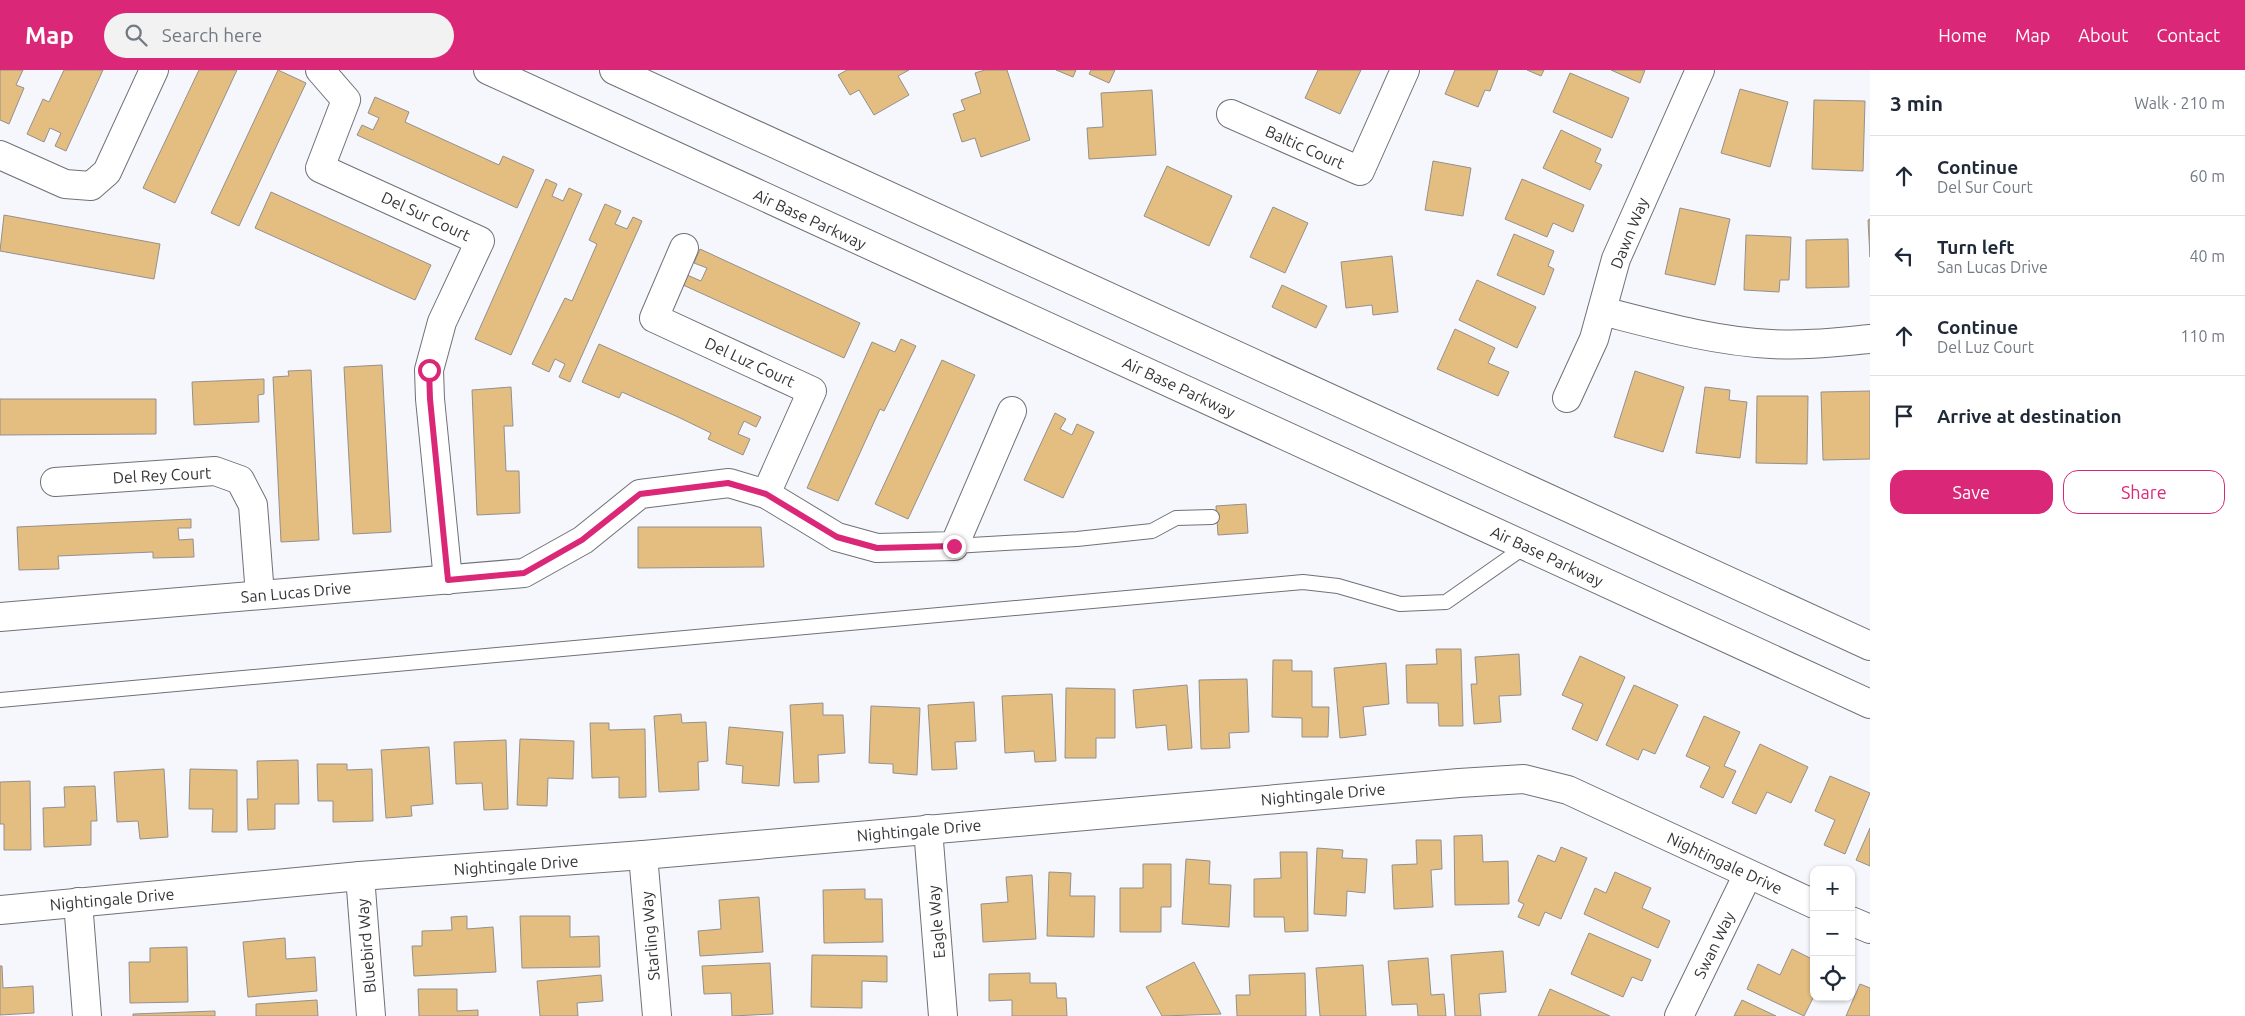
<!DOCTYPE html>
<html lang="en">
<head>
<meta charset="utf-8">
<style>
	body { margin:0; font-family:Ubuntu,sans-serif; background:#f2f2f3; color:#1f2937 }
	.controls { position:absolute; right:15px; bottom:15px; display:grid; overflow:hidden; border-radius:10px; box-shadow:0 1px 4px #0004 }
	.controls button { width:45px; height:45px; display:grid; place-items:center; padding:0; border:0; border-bottom:1px solid #e0e1e3; background:#fff; color:#1f2937; font:25px sans-serif }
	.stop { position:absolute; width:15px; height:15px; margin:-11px; border:4px solid #db2777; border-radius:50%; background:#fff }
	.stop.end { background:#db2777; border-color:#fff; box-shadow:0 1px 5px #0008 }
	.list { margin:0; padding:0; list-style:none }
	h2 { display:flex; justify-content:space-between; align-items:center; height:65px; margin:0; padding:0 20px; font-size:21px }
	h2 small { font-size:16px; font-weight:400; color:#747a83 }
	.list li { display:grid; grid-template-columns:32px 1fr auto; gap:15px; align-items:center; box-sizing:border-box; height:80px; padding:0 20px; border-top:1px solid #e0e1e3 }
	.list b { display:block; font-size:19px; white-space:nowrap }
	.list p { margin:0; font-size:16px; white-space:nowrap; color:#747a83 }
	.list em { font-size:16px; font-style:normal; color:#747a83 }
	.actions { display:flex; gap:10px; padding:15px 20px }
	.actions a { flex:1; padding:11px 0; border:1px solid #db2777; border-radius:15px; text-align:center; font-size:18px; color:#db2777 }
	.actions .main { background:#db2777; color:#fff }
	.icon { flex:none; width:28px; height:28px; fill:none; stroke:currentColor; stroke-width:2; stroke-linecap:round; stroke-linejoin:round }
	.map { position:relative; flex:none; width:1870px; height:946px; overflow:hidden }
	header { display:flex; align-items:center; gap:30px; box-sizing:border-box; height:70px; padding:0 25px; background:#db2777; color:#fff }
	header strong { font-size:24px }
	nav { display:flex; gap:28px; margin-inline-start:auto; font-size:18px }
	.search { width:350px; height:45px; background:#f2f2f3; display:flex; align-items:center; gap:12px; box-sizing:border-box; padding:0 18px; border-radius:28px; color:#747a83; font-size:19px }
	main { display:flex }
	aside { flex:1; background:#fff }
	.map>svg:first-child { display:block }
	.building { fill:#e4bd80; stroke:#94908c }
	.lines { fill:none; stroke-linecap:round; stroke-linejoin:round }
	.service-casing { stroke:#707176; stroke-width:16 }
	.minor-casing { stroke:#707176; stroke-width:30 }
	.primary-casing { stroke:#707176; stroke-width:30 }
	.service { stroke:#fff; stroke-width:14 }
	.minor { stroke:#fff; stroke-width:28 }
	.primary { stroke:#fff; stroke-width:28 }
	.route { stroke:#db2777; stroke-width:6 }
	.labels { text-anchor:middle; dominant-baseline:central; stroke-width:4; stroke-linejoin:round; paint-order:stroke }
	.street-label { font-size:16px; fill:#363639; stroke:#fff }
</style>
</head>
<body>
<header>
<strong>Map</strong>
<div class="search"><svg class="icon" aria-label="search" viewBox="0 0 24 24"><circle cx="10" cy="10" r="6"/><path d="M15 15l6 6"/></svg>Search here</div>
<nav><a>Home</a><a>Map</a><a>About</a><a>Contact</a></nav>
</header>
<main>
<div class="map">
<svg width="1870" height="946" viewBox="0 0 1870 946">
	<rect width="100%" height="100%" fill="#f6f7fd"/>
	<g class="building">
		<path d="M0,0H23L16,15L24,18L9,54L0,50Z"/>
		<path d="M64,0H103L66,81L55,76L61,63L50,58L44,72L27,64L43,29L49,32Z"/>
		<path d="M199,0H237L175,133L143,118Z"/>
		<path d="M278,0L306,13L239,156L211,143Z"/>
		<path d="M847,0H909L898,6L909,25L874,45L859,20L850,25L838,5Z"/>
		<path d="M985,0H1007L1030,70L981,87L975,68L962,72L953,44L965,40L961,30L981,23L975,3Z"/>
		<path d="M1056,0H1076L1073,7Z"/>
		<path d="M1091,0H1115L1109,13L1089,4Z"/>
		<path d="M1318,0H1361L1340,44L1305,28Z"/>
		<path d="M1455,0H1498L1490,21L1485,20L1478,37L1445,24Z"/>
		<path d="M1527,0H1544L1541,6Z"/>
		<path d="M1611,0H1645L1640,13Z"/>
		<path d="M1570,3L1629,28L1612,68L1553,42Z"/>
		<path d="M1740,19L1788,32L1770,97L1721,83Z"/>
		<path d="M1152,20L1156,85L1089,89L1087,58L1103,57L1101,23Z"/>
		<path d="M375,27L409,42L405,52L499,95L503,86L534,100L517,138L357,65L362,55L373,60L379,48L368,43Z"/>
		<path d="M1814,30L1865,31L1863,101L1812,99Z"/>
		<path d="M1561,60L1601,79L1595,92L1602,95L1590,120L1543,98Z"/>
		<path d="M1433,91L1471,98L1463,146L1425,140Z"/>
		<path d="M1167,96L1232,126L1209,176L1144,146Z"/>
		<path d="M546,109L557,114L552,126L563,131L569,118L582,124L511,285L475,269Z"/>
		<path d="M1522,109L1584,135L1573,162L1553,153L1547,167L1505,149Z"/>
		<path d="M271,122L431,195L415,230L255,158Z"/>
		<path d="M605,134L621,141L615,154L627,159L633,147L642,151L570,312L559,307L565,294L555,289L549,302L532,294L565,228L572,231L597,174L589,170Z"/>
		<path d="M1273,137L1308,153L1285,203L1250,187Z"/>
		<path d="M1680,138L1730,149L1715,215L1665,204Z"/>
		<path d="M4,145L160,174L154,209L0,181Z"/>
		<path d="M1870,149V187L1868,150Z"/>
		<path d="M1514,164L1554,181L1548,196L1554,199L1544,225L1497,205Z"/>
		<path d="M1746,165L1791,167L1789,210H1780L1779,222L1744,220Z"/>
		<path d="M1848,169L1849,217L1806,218V170Z"/>
		<path d="M700,179L860,253L844,288L683,215L687,205L701,211L707,198L694,193Z"/>
		<path d="M1392,186L1398,242L1373,245L1372,235L1346,238L1341,192Z"/>
		<path d="M1477,210L1536,237L1517,278L1459,250Z"/>
		<path d="M1282,215L1327,236L1316,258L1272,237Z"/>
		<path d="M1455,259L1495,278L1488,293L1509,302L1498,326L1437,299Z"/>
		<path d="M901,269L916,276L884,341L880,339L838,431L807,418L872,272L895,282Z"/>
		<path d="M599,274L761,347L756,357L744,351L738,364L750,369L743,385L708,369L711,363L678,347L622,322L619,328L582,312Z"/>
		<path d="M942,290L975,305L908,449L875,434Z"/>
		<path d="M382,295L391,462L353,464L344,297Z"/>
		<path d="M311,300L319,470L281,472L273,307L289,306L288,301Z"/>
		<path d="M1635,301L1684,317L1663,382L1614,367Z"/>
		<path d="M264,309V324L258,325L259,352L194,355L192,312Z"/>
		<path d="M511,317L513,356H504L506,401H519L520,443L477,445L472,320Z"/>
		<path d="M1705,317L1730,320L1729,330L1747,332L1740,388L1696,383Z"/>
		<path d="M1870,321V389L1823,390L1821,322Z"/>
		<path d="M1757,326H1808L1807,394L1756,393Z"/>
		<path d="M0,329H156V364L0,365Z"/>
		<path d="M1055,343L1066,349L1060,359L1072,365L1077,354L1094,362L1063,428L1024,410Z"/>
		<path d="M1246,434L1248,463L1218,465L1216,436Z"/>
		<path d="M191,449V458H178L179,470L193,469L194,487L153,488V482L58,486L59,499L19,500L17,457Z"/>
		<path d="M638,457H761L764,497L638,498Z"/>
		<path d="M1436,579H1461L1463,656H1439L1438,633H1407L1406,595L1437,594Z"/>
		<path d="M1519,584L1521,625L1499,626L1501,652L1474,654L1471,614H1477L1475,587Z"/>
		<path d="M1580,586L1625,607L1597,671L1572,659L1583,634L1562,625Z"/>
		<path d="M1273,590H1292V601H1312V637H1329L1328,667H1302V648L1272,647Z"/>
		<path d="M1386,593L1389,634L1363,637L1366,665L1340,668L1334,598Z"/>
		<path d="M1247,609L1249,662L1229,663L1230,678L1201,679L1199,610Z"/>
		<path d="M1187,615L1192,678L1168,680L1166,655L1136,658L1133,620Z"/>
		<path d="M1634,615L1678,635L1655,684L1643,679L1638,690L1606,675Z"/>
		<path d="M1066,618L1115,619V668H1096V688H1065Z"/>
		<path d="M1052,624L1056,691L1035,692L1034,681L1005,683L1002,626Z"/>
		<path d="M974,632L976,671L955,672L957,699L932,700L928,635Z"/>
		<path d="M823,633V645H843L845,683L818,685L819,712L794,713L790,635Z"/>
		<path d="M871,636L920,638L917,705L893,703V694L869,693Z"/>
		<path d="M681,644L682,653L706,652L708,691L698,692L699,720L659,722L654,646Z"/>
		<path d="M1704,646L1740,662L1724,696L1736,701L1723,728L1700,717L1710,697L1686,686Z"/>
		<path d="M590,653H609V660L645,659L646,727L619,728V707L592,708Z"/>
		<path d="M729,657L783,662L779,716L742,713L743,696L726,694Z"/>
		<path d="M520,669L574,671L573,709L548,708L547,736L517,735Z"/>
		<path d="M506,670L508,739L484,740L482,713L456,714L454,672Z"/>
		<path d="M1760,674L1808,697L1791,733L1767,722L1756,744L1732,733Z"/>
		<path d="M429,677L433,734L411,736L412,746L386,748L381,680Z"/>
		<path d="M298,690L299,734H275V759L248,760L247,729H258L257,691Z"/>
		<path d="M317,694H347V700L372,699L373,751L333,752V731H318Z"/>
		<path d="M164,699L168,767L140,769L138,751L117,752L114,702Z"/>
		<path d="M190,699L237,700V762H212L213,739H189Z"/>
		<path d="M1830,706L1870,723L1845,784L1824,775L1835,750L1815,741Z"/>
		<path d="M30,711L31,780H4V754H0V712Z"/>
		<path d="M95,716L97,751H91V775L44,777L43,738L65,737L64,717Z"/>
		<path d="M1870,758V796L1856,790Z"/>
		<path d="M1482,765L1483,792L1508,791L1509,834L1455,835L1454,766Z"/>
		<path d="M1416,770H1441L1442,799L1431,800L1433,837L1394,839L1392,795L1417,794Z"/>
		<path d="M1561,777L1587,788L1561,849L1545,842L1539,856L1518,847L1524,834L1518,831L1538,785L1555,792Z"/>
		<path d="M1317,778L1343,780L1342,788L1367,789L1365,823L1347,821L1346,846L1314,844Z"/>
		<path d="M1280,782H1307L1308,861L1285,862L1284,847H1254V809L1281,808Z"/>
		<path d="M1186,789L1210,791L1209,814L1231,815L1229,857L1182,854Z"/>
		<path d="M1143,794H1171V837H1161V862H1120V818H1143Z"/>
		<path d="M1049,802L1071,803L1070,826H1095L1094,867L1047,866Z"/>
		<path d="M1615,802L1651,818L1642,838L1670,851L1658,878L1584,844L1595,818L1606,823Z"/>
		<path d="M1032,805L1036,869L983,872L981,834L1008,832L1006,807Z"/>
		<path d="M865,819V829H882L883,872L824,873L823,820Z"/>
		<path d="M759,827L763,882L700,886L698,861L721,859L719,830Z"/>
		<path d="M467,846V859L493,857L496,902L414,906L412,876H422V861L452,860L451,847Z"/>
		<path d="M520,846H570V867L599,866L600,897L522,898Z"/>
		<path d="M1589,863L1651,890L1642,911L1632,907L1623,927L1571,904Z"/>
		<path d="M285,868L286,889L315,887L317,921L248,927L243,872Z"/>
		<path d="M187,877L188,932L130,933L129,892H150V878Z"/>
		<path d="M1792,879L1814,890V926L1804,946L1747,919L1758,894L1780,905Z"/>
		<path d="M1503,881L1506,922L1479,924L1481,946H1455L1451,885Z"/>
		<path d="M812,885L887,886V912L862,911V938L811,937Z"/>
		<path d="M1428,888L1431,925L1444,924L1446,946H1418L1417,934L1392,935L1388,891Z"/>
		<path d="M1194,892L1221,944L1162,946L1146,917Z"/>
		<path d="M770,893L773,944L732,946L731,923L704,924L702,896Z"/>
		<path d="M1363,895L1366,946H1320L1316,898Z"/>
		<path d="M0,896H2L3,918L33,916L34,943L0,945Z"/>
		<path d="M1030,903V913H1056L1057,928H1066L1067,946H1012V930L989,931V904Z"/>
		<path d="M1305,903L1306,946H1237L1236,925H1250L1249,905Z"/>
		<path d="M601,905L603,931L577,933L578,946H540L537,911Z"/>
		<path d="M1860,914L1870,918V946H1846Z"/>
		<path d="M418,919H457V941L478,940V946H419Z"/>
		<path d="M1550,919L1610,946H1538Z"/>
		<path d="M317,930L318,946H256V934Z"/>
		<path d="M1742,930L1776,946H1734Z"/>
		<path d="M215,941V946H133V944Z"/>
	</g>
	<g class="lines">
		<g class="service-casing">
			<g id="service">
				<path d="M954,476L1077,469L1152,461L1176,448L1212,447"/>
				<path d="M0,630L1303,512L1338,516L1400,534L1446,532L1526,476"/>
			</g>
		</g>
		<g class="minor-casing">
			<g id="minor">
				<path d="M320,0L346,30L320,98L480,171L442,252L429,300L430,329L448,510"/>
				<path d="M1231,44L1360,101L1405,0"/>
				<path d="M0,85L65,114L91,116L107,102L154,0"/>
				<path d="M684,178L654,248L812,321L766,424"/>
				<path d="M1602,241C1657,255 1713,271 1771,274C1804,276 1837,272 1870,269"/>
				<path d="M1567,328L1594,269L1616,189L1700,0"/>
				<path d="M55,412L215,401L240,410L253,435L260,525"/>
				<path d="M0,547L524,503L583,470L640,424L729,413L766,424L837,467L877,478L954,476L1012,341"/>
				<path d="M928,759L943,946"/>
				<path d="M643,785L657,946"/>
				<path d="M360,806L371,946"/>
				<path d="M78,832L87,946"/>
				<path d="M0,840L360,806L643,785L1459,713L1524,709L1568,720L1814,834"/>
				<path d="M1851,851L1870,859"/>
				<path d="M1679,946L1748,804"/>
			</g>
		</g>
		<g class="primary-casing">
			<g id="primary">
				<path d="M488,0L1870,634"/>
				<path d="M614,0L1870,576"/>
			</g>
		</g>
		<use href="#service" class="service"/>
		<use href="#minor" class="minor"/>
		<use href="#primary" class="primary"/>
	</g>
	<g class="lines">
		<path class="route" d="M429,300L430,329L448,510L524,503L582,470L640,424L728,413L766,424L837,467L877,478L954,476"/>
	</g>
	<g class="labels">
		<g class="street-label">
			<text transform="translate(1305 77) rotate(24)">Baltic Court</text>
			<text transform="translate(426 146) rotate(25)">Del Sur Court</text>
			<text transform="translate(810 149) rotate(25)">Air Base Parkway</text>
			<text transform="translate(1629 163) rotate(-68)">Dawn Way</text>
			<text transform="translate(750 292) rotate(25)">Del Luz Court</text>
			<text transform="translate(1179 317) rotate(25)">Air Base Parkway</text>
			<text transform="translate(162 405) rotate(-3)">Del Rey Court</text>
			<text transform="translate(1547 486) rotate(25)">Air Base Parkway</text>
			<text transform="translate(296 522) rotate(-5)">San Lucas Drive</text>
			<text transform="translate(1323 724) rotate(-5)">Nightingale Drive</text>
			<text transform="translate(919 760) rotate(-5)">Nightingale Drive</text>
			<text transform="translate(1725 793) rotate(25)">Nightingale Drive</text>
			<text transform="translate(516 795) rotate(-4)">Nightingale Drive</text>
			<text transform="translate(112 829) rotate(-5)">Nightingale Drive</text>
			<text transform="translate(936 852) rotate(-95)">Eagle Way</text>
			<text transform="translate(650 866) rotate(-95)">Starling Way</text>
			<text transform="translate(1714 875) rotate(-64)">Swan Way</text>
			<text transform="translate(366 876) rotate(-95)">Bluebird Way</text>
		</g>
	</g>
</svg>
<div class="controls">
<button>+</button>
<button>−</button>
<button><svg class="icon" aria-label="locate" viewBox="0 0 24 24"><circle cx="12" cy="12" r="6"/><path d="M12 2v4M12 18v4M2 12h4M18 12h4"/></svg></button>
</div>
<div class="stop" style="left:429px;top:300px"></div>
<div class="stop end" style="left:954px;top:476px"></div>
</div>
<aside>
<h2>3 min<small>Walk · 210 m</small></h2>
<ul class="list">
<li><svg class="icon" aria-label="ahead" viewBox="0 0 24 24"><path d="M12 20V5M6 11l6-6 6 6"/></svg><div><b>Continue</b><p>Del Sur Court</p></div><em>60 m</em></li>
<li><svg class="icon" aria-label="left" viewBox="0 0 24 24"><path d="M17 20v-9H6M10 6l-5 5 5 5"/></svg><div><b>Turn left</b><p>San Lucas Drive</p></div><em>40 m</em></li>
<li><svg class="icon" aria-label="ahead" viewBox="0 0 24 24"><path d="M12 20V5M6 11l6-6 6 6"/></svg><div><b>Continue</b><p>Del Luz Court</p></div><em>110 m</em></li>
<li><svg class="icon" aria-label="arrive" viewBox="0 0 24 24"><path d="M6 21V4h12l-3 4 3 4H6"/></svg><div><b>Arrive at destination</b></div></li>
</ul>
<div class="actions"><a class="main">Save</a><a>Share</a></div>
</aside>
</main>
</body>
</html>
